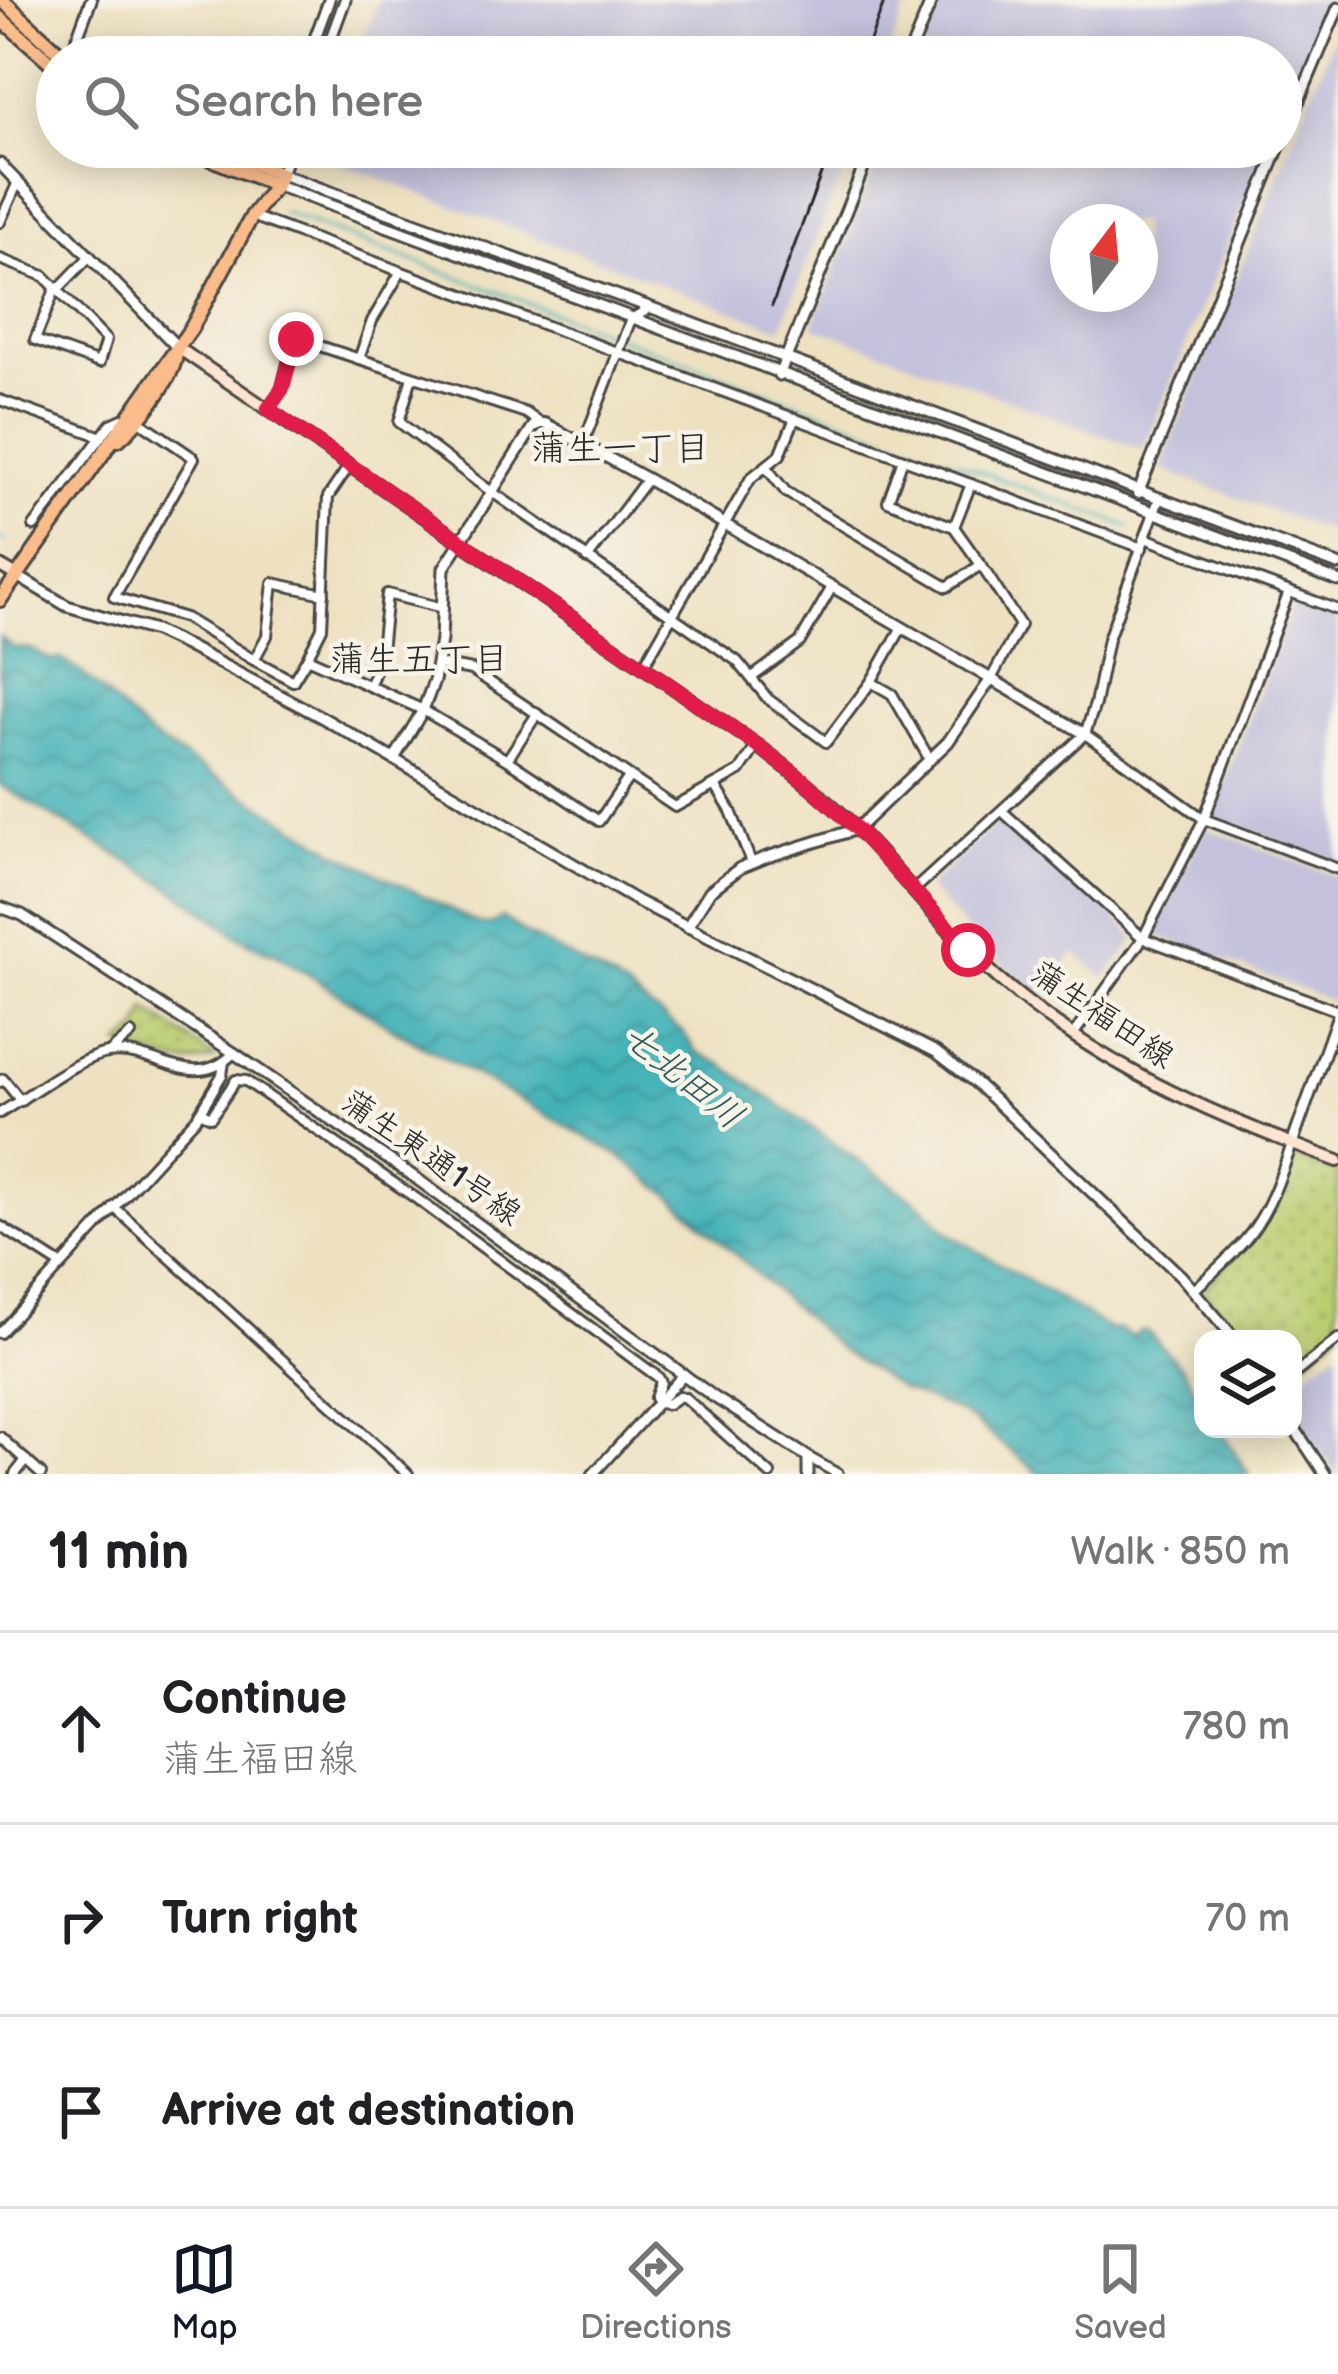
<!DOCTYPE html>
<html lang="en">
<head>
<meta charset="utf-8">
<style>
	body { margin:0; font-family:"Balsamiq Sans","Klee One",sans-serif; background:#f2f2f2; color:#202124 }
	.controls { position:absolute; right:36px; bottom:36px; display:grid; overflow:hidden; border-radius:24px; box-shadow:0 6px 30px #0003 }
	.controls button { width:108px; height:108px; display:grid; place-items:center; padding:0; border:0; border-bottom:3px solid #e0e0e0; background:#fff; color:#202124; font:60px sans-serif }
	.compass { position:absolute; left:1050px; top:204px; width:108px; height:108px; border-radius:50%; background:#fff; box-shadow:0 6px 30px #0003; rotate:16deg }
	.stop { position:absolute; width:36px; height:36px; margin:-27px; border:9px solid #e11d48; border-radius:50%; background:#fff }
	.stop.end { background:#e11d48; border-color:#fff; box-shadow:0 3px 12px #0008 }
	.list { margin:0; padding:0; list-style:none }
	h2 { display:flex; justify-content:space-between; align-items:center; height:156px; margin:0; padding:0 48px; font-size:51px }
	h2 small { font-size:39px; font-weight:400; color:#757577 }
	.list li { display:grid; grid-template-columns:78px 1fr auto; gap:36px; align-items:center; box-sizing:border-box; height:192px; padding:0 48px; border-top:3px solid #e0e0e0 }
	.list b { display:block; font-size:45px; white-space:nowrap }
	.list p { margin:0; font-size:39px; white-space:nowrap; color:#757577 }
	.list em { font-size:39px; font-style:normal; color:#757577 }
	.icon { flex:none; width:66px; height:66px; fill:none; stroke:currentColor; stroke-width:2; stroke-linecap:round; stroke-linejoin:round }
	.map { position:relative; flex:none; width:1338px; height:1474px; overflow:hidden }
	.search { position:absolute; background:#fff; box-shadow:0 6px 30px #0003; left:36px; right:36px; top:36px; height:132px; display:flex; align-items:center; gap:30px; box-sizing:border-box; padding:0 42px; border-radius:66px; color:#757577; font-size:45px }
	.sheet { height:732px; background:#fff }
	nav { display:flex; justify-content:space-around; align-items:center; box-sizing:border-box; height:168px; border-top:3px solid #e0e0e0; background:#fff; font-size:33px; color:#757577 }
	nav a { display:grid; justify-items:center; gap:6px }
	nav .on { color:#111827 }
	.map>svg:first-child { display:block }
	.industrial { fill:#c3c1db; fill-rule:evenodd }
	.green { fill:url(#green-dots); stroke:#727c4e; stroke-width:3 }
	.water { fill:url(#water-waves); stroke:#366e71; stroke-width:3 }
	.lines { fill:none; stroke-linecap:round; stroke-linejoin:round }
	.stream { stroke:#40b1b7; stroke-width:3 }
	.minor-casing { stroke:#484642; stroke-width:14 }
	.tertiary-casing { stroke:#484642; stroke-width:15 }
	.secondary-casing { stroke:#484642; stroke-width:16 }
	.primary-casing { stroke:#484642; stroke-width:18 }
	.minor { stroke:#fff; stroke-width:8 }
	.tertiary { stroke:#fff; stroke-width:9 }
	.secondary { stroke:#fde4d1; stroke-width:10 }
	.primary { stroke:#fabc8b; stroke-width:12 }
	.rail { stroke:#2b2b2b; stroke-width:3 }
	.route { stroke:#e11d48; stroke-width:15 }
	.labels { text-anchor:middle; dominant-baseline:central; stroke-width:9; stroke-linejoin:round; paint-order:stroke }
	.street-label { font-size:33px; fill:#2b2b2b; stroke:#f7f3e8 }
	.neighbourhood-label { font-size:36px; fill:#2b2b2b; stroke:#f7f3e8 }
	.water-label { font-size:36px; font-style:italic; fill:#325a5c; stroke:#f7f3e8 }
</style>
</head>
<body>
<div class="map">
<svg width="1338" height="1474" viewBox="0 0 1338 1474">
	<defs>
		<pattern id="green-dots" width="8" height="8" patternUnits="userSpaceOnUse" patternTransform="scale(3)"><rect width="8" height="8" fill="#bacd70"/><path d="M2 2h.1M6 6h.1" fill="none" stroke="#a0b061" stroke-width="1.8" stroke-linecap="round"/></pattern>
		<pattern id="water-waves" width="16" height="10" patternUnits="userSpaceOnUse" patternTransform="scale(3)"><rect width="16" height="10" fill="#40b1b7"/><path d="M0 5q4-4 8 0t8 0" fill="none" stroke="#369095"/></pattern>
	</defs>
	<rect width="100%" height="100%" fill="#f7f3e8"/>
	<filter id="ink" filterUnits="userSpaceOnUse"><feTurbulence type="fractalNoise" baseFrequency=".00833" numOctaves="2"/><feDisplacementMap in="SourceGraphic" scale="24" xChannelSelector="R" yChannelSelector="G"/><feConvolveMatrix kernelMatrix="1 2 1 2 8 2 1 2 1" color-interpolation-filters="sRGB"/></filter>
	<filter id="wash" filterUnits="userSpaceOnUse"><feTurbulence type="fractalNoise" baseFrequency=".004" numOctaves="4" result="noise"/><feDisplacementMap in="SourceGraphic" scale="48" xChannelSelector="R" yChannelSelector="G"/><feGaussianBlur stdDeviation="2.7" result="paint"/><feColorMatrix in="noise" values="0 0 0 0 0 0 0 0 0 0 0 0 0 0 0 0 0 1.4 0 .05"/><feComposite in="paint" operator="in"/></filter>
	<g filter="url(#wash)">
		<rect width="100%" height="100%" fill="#eee1c1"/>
		<g class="industrial">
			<path d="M379,0H909L887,57H356Z"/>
			<path d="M943,0H1328L1281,114V57H920Z"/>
			<path d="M1338,27V535L1160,469Z"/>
			<path d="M321,147H852L781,329L318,155Z"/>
			<path d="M884,147H1267L1143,450L813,326ZM1068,222H1140V294H1068Z"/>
			<path d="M1296,603L1338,618V864L1217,818L1213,813L1292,605Z"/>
			<path d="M1003,817L1133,935L1134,941L1105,978L1075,953L1037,994L973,937L930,890L931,884Z"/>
			<path d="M1205,828L1338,877L1337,999L1332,1001L1156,935L1155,930Z"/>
			<path d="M1338,1350V1474H1337L1293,1412V1382Z"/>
		</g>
		<g class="green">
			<path d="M146,1009L215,1058C182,1071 153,1056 120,1045L139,1029Z"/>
			<path d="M1297,1158L1338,1173V1331L1314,1354L1293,1368V1339H1246L1205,1292L1206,1286C1253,1241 1269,1221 1293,1160Z"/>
		</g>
		<path class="water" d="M0,636L13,648L31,649L50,660L61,659L82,673L151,737L338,853L478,923L491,925L502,917L526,934L612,979L684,1033L696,1052L720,1063L924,1207L948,1233L1111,1330L1118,1329L1134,1337L1139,1332L1147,1331L1183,1369L1203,1402V1429H1220L1249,1474H1040L973,1421L957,1411L901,1389L841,1350L672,1197L617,1154L403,1035L276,954C240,944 219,921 190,901C129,859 63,824 0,785Z"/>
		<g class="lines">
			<g class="stream">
				<path d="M282,212L1130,527"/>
				<path d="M0,538L5,541"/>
			</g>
		</g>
	</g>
	<g filter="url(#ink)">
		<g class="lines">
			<g class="minor-casing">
				<g id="minor">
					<path d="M252,216L1142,548"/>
					<path d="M0,222L18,182"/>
					<path d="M0,259L44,276L106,340L99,363L35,340L54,292L58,289L90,256"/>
					<path d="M359,359L372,321L400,273"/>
					<path d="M412,377L399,422L482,485L672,616L751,478L780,455L795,418"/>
					<path d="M0,400L102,437"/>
					<path d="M268,409L282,389L293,343L298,339L526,413L540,423"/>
					<path d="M138,420L194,458L114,597L185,618L254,660L293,681L307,658L423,710L507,760L599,821L629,777"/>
					<path d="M583,444L631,319L650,308"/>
					<path d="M903,459L888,501L954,527L981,565"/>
					<path d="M766,467L786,492L947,587L981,565L1020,625L991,679"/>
					<path d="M34,526L111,424L127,417"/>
					<path d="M954,527L971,484"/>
					<path d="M1145,538L1338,610"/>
					<path d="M587,559L647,479"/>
					<path d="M832,587L800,642L751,678L768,699L826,742L871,682L902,627"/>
					<path d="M307,658L322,628L328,497L349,466"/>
					<path d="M254,660L267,636L273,583L324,594"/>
					<path d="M438,664L472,670L675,807L715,785L731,811L751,862"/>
					<path d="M643,667L672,616L737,661L751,678"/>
					<path d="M871,682L892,694L930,760"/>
					<path d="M369,686L380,660L387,594L443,608"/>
					<path d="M1085,734L1204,819L1338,869"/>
					<path d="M507,760L537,714"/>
					<path d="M715,785L740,771L757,745"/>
					<path d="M1002,811L1143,938L1338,1011"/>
					<path d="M913,891L1085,734L1095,704L1108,639L1159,499"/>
					<path d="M1073,1035L1143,938L1204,819L1289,592"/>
					<path d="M111,1051L131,1034"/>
					<path d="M0,1082L3,1079L21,1101"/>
					<path d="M200,1112L211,1117L236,1080L246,1081L417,1199L658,1377L661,1382L655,1398L658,1403L668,1404L679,1396L685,1398L770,1474"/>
					<path d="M0,1113C27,1097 79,1057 108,1053C154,1046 192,1095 234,1053"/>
					<path d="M114,1207L408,1474"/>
					<path d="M0,1226L61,1265"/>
					<path d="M1194,1290C1213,1272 1234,1255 1250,1234C1271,1207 1281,1175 1292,1144"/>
					<path d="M0,1333L197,1117L222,1075L224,1062"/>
					<path d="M1293,1375L1338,1339"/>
					<path d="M0,1437L41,1474"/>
					<path d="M808,1457L838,1474"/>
					<path d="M15,1474L26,1460"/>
					<path d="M593,1474L684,1374"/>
				</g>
			</g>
			<g class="tertiary-casing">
				<g id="tertiary">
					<path d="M70,57L91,0"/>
					<path d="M308,57L329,0"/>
					<path d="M324,57L345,0"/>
					<path d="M908,57L932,0"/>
					<path d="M1281,143L1338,8"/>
					<path d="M291,147L281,174L652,308L1338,565"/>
					<path d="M0,164L177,347"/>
					<path d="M266,169L275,147"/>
					<path d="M276,185L1338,581"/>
					<path d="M779,375L872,147"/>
					<path d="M1138,493L1279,147"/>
					<path d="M17,576L67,606L155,631L187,646L323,718L637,901L936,1052L976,1083L1181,1276L1235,1339"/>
					<path d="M991,679L1085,734"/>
					<path d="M394,759L423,710L434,681L441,640L444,568L533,427L540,423L546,424L647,479L991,679L948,742L857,829L767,857L740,868L710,891L687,927"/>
					<path d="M0,907L22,915L234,1053L417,1179L714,1397L808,1457V1474"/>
					<path d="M1292,1144L1338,1015"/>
					<path d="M1293,1426L1325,1474"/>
				</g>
			</g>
			<g class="secondary-casing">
				<g id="secondary">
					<path d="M177,347L757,745C794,773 830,801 862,834C898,871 930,912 967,949C1072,1054 1201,1111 1338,1161"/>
					<path d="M0,566L17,576"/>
				</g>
			</g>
			<g class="primary-casing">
				<g id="primary">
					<path d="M2,0L64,57"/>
					<path d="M0,18L57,68"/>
					<path d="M181,147L276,185"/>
					<path d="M118,440C138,423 172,381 176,355"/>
					<path d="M0,600L192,327L252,216L276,185L281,174L212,147"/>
				</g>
			</g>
			<use href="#minor" class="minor"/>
			<use href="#tertiary" class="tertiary"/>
			<use href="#secondary" class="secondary"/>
			<use href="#primary" class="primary"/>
			<g class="rail">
				<path d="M864,57L885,0"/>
				<path d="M772,306L831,147"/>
			</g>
		</g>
	</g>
	<g class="lines" filter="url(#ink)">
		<path class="route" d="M296,339L282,389L268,409L757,745L804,781L857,829L968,950"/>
	</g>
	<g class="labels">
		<g class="street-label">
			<text transform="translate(1102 1015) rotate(34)">蒲生福田線</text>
			<text transform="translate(431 1158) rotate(35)">蒲生東通1号線</text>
		</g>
		<g class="neighbourhood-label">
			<text x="620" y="449">蒲生一丁目</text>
			<text x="419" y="660">蒲生五丁目</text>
		</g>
		<g class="water-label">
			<text transform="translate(682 1077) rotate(39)">七北田川</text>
		</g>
	</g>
</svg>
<div class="controls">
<button><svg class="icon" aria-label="layers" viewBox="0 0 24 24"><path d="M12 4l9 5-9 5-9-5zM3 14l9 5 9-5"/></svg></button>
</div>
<svg class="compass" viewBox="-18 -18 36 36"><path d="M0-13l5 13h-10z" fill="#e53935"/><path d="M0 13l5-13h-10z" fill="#757577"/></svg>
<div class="stop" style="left:968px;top:950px"></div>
<div class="stop end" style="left:296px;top:339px"></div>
<div class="search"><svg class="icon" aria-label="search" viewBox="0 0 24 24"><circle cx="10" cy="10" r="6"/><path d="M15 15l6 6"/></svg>Search here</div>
</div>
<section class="sheet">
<h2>11 min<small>Walk · 850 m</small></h2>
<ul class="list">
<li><svg class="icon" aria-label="ahead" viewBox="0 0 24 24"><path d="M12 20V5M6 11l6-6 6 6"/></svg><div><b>Continue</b><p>蒲生福田線</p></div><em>780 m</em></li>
<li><svg class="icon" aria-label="right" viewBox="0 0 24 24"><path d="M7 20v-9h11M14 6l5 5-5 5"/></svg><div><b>Turn right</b></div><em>70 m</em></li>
<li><svg class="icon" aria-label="arrive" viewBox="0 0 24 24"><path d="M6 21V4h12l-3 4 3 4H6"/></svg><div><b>Arrive at destination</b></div></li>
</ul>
</section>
<nav>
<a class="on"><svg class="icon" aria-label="map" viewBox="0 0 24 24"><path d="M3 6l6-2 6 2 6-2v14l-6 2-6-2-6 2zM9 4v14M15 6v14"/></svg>Map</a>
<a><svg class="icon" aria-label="directions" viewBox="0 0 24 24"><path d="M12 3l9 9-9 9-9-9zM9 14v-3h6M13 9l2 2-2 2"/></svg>Directions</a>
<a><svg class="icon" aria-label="saved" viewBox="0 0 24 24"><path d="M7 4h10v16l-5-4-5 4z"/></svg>Saved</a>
</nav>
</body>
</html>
